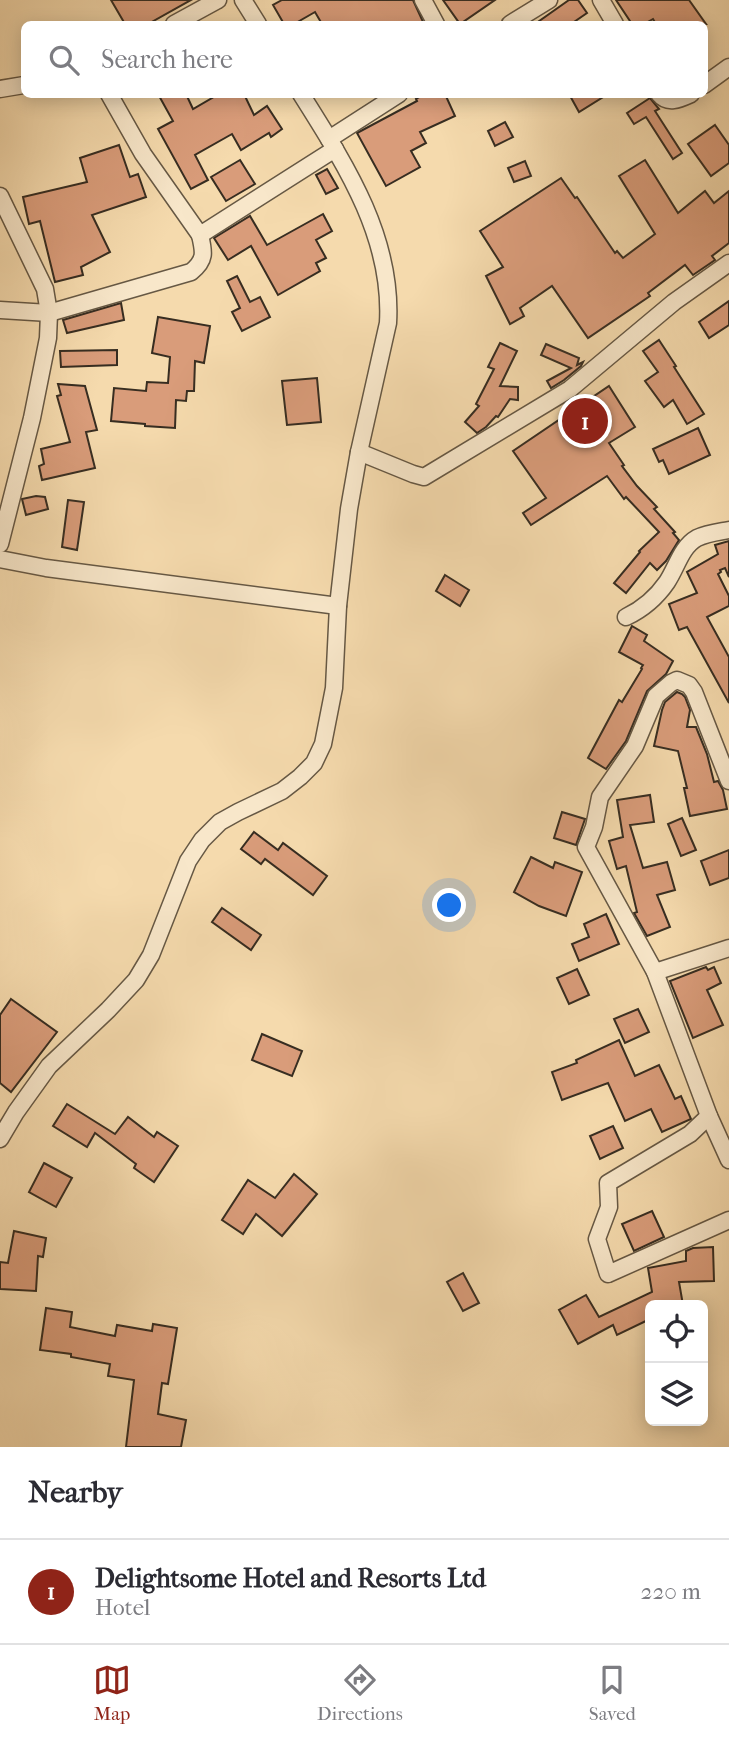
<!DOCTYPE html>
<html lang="en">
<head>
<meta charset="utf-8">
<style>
	body { margin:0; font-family:"IM FELL French Canon",serif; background:#f2f2f3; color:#2b2b33 }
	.controls { position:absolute; right:21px; bottom:21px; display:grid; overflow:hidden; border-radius:10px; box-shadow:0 4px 18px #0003 }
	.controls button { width:63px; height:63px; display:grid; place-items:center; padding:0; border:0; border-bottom:2px solid #e1e1e2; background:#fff; color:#2b2b33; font:35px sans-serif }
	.you { position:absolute; left:450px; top:906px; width:24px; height:24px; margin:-18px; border:5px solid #fff; border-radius:50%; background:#1a73e8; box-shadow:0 0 0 10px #1a73e833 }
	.badge { display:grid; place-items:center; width:46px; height:46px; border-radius:50%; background:#8f2418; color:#fff; font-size:23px; font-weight:700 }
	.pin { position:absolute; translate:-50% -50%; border:4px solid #fff; box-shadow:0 2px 7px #0006 }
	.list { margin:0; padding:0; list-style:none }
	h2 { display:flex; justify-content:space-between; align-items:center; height:91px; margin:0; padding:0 28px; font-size:30px }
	h2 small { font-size:23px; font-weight:400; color:#7c7c81 }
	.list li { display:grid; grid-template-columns:46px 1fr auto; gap:21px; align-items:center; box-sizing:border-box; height:105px; padding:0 28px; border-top:2px solid #e1e1e2 }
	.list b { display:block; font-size:26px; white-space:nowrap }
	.list p { margin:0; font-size:23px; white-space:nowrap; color:#7c7c81 }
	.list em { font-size:23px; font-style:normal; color:#7c7c81 }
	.icon { flex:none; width:38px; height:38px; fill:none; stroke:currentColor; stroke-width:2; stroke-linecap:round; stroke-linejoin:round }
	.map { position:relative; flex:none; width:729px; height:1447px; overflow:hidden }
	.search { position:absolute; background:#fff; box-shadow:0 4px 18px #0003; left:21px; right:21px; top:21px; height:77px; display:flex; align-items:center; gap:18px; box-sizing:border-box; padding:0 24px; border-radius:10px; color:#7c7c81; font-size:26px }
	.sheet { height:196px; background:#fff }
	nav { display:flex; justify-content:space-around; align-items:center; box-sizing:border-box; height:98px; border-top:2px solid #e1e1e2; background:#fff; font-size:19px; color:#7c7c81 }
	nav a { display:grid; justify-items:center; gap:4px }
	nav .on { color:#8f2418 }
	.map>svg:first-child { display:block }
	.building { fill:#d99c7a; stroke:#372d21; stroke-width:2 }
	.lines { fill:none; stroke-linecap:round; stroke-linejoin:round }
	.street-casing { stroke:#665844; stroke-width:19 }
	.street { stroke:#f8e7ca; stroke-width:16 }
</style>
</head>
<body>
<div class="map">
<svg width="729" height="1447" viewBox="0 0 729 1447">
	<rect width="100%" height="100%" fill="#f5daad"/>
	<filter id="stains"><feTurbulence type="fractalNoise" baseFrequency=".00286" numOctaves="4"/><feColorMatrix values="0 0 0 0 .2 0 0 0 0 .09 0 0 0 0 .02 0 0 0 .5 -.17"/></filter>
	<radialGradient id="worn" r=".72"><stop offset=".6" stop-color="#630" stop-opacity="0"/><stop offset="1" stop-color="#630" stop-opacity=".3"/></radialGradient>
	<g class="building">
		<path d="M111,0H191L148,24H125Z"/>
		<path d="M282,0H413L424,24H322L315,12L294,24H284L273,5Z"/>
		<path d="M443,0H495L460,24Z"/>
		<path d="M569,0H578L587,13L571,24H535Z"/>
		<path d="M616,0H689L706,24H656L653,19L644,24H632Z"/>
		<path d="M158,94H186L193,109L219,94H244L254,115L267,106L282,129L271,137L269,133L241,150L232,134L195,155L208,180L191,189L158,129L173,121Z"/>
		<path d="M425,94H445L455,116L420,132L426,143L411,151L420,167L386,186L357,133L417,101L416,99Z"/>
		<path d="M569,94H608L579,112Z"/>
		<path d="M650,98L659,109L655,111L682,153L673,159L646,117L634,124L627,113Z"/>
		<path d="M505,122L513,137L495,146L488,131Z"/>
		<path d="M715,125L729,145V163L711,176L688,144Z"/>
		<path d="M119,145L130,177L138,174L146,197L92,215L110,252L81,267L83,275L55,282L40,221L29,224L23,197L87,182L80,158Z"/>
		<path d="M240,160L255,184L226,201L211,177Z"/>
		<path d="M645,160L678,213L705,191L714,203L729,191V243L712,256L715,260L693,275L685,265L648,293L650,296L588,338L552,286L520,308L524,316L510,324L486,276L503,267L480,231L561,178L575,198L577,197L615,253L617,251L623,258L655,234L619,176Z"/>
		<path d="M525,161L531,176L514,182L508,168Z"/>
		<path d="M327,169L338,188L326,194L316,175Z"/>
		<path d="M323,214L332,231L316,240L326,258L316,263L320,271L278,295L251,246L228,260L214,238L250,216L267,245Z"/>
		<path d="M237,276L250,302L260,297L270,317L242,331L232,312L240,308L227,281Z"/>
		<path d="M729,301V325L709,338L699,322Z"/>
		<path d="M121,303L124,320L67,333L63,320Z"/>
		<path d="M158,317L210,326L204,363L195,361L194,391H187L186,401L176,400L175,428L145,426V424L111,421L114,388L146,391L147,382L168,383L170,357L152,353Z"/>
		<path d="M659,340L676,366L674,367L704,414L687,424L673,400L664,407L645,381L658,372L643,351Z"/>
		<path d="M500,343L517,351L500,386L518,387V400L510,399L498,417L496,416L486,427L477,433L465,422L479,406L476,404L494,369L488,367Z"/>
		<path d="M546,344L579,358L577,365L583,362L581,366L564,380L551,388L547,381L571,368L541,355Z"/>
		<path d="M117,350V365L61,367L60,351Z"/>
		<path d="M317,378L321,422L287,425L282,381Z"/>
		<path d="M58,384L85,386L97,430L86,432L95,468L42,480L39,466L44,464L41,449L70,442L57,396L61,395Z"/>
		<path d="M609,386L635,427L609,443L624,465L622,466L637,486L657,507L654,509L675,532L673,533L679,540L666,561L657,570L650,563L626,593L614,583L640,552L639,551L659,532L626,497L624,499L607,476L531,525L523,513L546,498L513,451Z"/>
		<path d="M698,428L710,455L669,474L663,460L659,462L653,449Z"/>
		<path d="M36,496L45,497L48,509L26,515L22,499Z"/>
		<path d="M68,500L84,502L77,550L62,547Z"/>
		<path d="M729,541V577L725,568L720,570L721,572L718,574L729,596V606L707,617L729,657V703L687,627L679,630L669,604L697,593L687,572L718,554L715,545Z"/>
		<path d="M445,575L469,590L460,606L436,591Z"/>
		<path d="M632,626L647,635L644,641L673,661L666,674L647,691L626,741L606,769L588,758L619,700L622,702L642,669L641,668L643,665L619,652Z"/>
		<path d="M677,692L682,694L685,697L690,710L687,727H696L707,754L714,782L718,781L723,790L727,809L690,816L684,788H687L678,751L654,746L662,710L665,702Z"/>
		<path d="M650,795L654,822L630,825L643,868L667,862L675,890L657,895L670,927L647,936L634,913L637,912L626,866L617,869L609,841L623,837L617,800Z"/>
		<path d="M562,812L585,819L576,845L554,838Z"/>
		<path d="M682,818L696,850L681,856L668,824Z"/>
		<path d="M254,832L278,850L283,843L327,876L313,895L265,859L261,864L241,849Z"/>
		<path d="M729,850V878L710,885L701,861Z"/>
		<path d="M531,857L553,868L555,862L582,872L566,916L539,906L514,892Z"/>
		<path d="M222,908L261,935L251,950L212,922Z"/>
		<path d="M606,914L619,944L579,961L572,944L589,937L584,924Z"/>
		<path d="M706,967L708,970L714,967L721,983L707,990L723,1025L693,1038L670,981Z"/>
		<path d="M577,969L589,995L569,1004L557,978Z"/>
		<path d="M11,999L57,1032L11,1092L0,1083V1015Z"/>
		<path d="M638,1009L649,1032L625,1043L614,1019Z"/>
		<path d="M262,1034L302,1051L292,1076L252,1060Z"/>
		<path d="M619,1040L635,1076L659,1065L675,1099L681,1096L691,1119L662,1132L651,1109L625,1121L608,1083L562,1100L552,1072L577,1063L576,1060Z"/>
		<path d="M67,1104L115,1134L128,1117L154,1137L157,1132L178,1146L154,1182L134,1168L136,1164L95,1133L87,1147L53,1126Z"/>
		<path d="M613,1126L623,1148L600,1159L590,1136Z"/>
		<path d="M44,1163L72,1178L56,1207L29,1192Z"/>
		<path d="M294,1174L317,1194L282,1236L256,1214L243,1234L222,1220L248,1180L275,1198Z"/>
		<path d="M652,1211L664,1237L634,1251L622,1224Z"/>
		<path d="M14,1231L46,1238L43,1257L38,1256L36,1291L0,1289V1262L8,1263Z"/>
		<path d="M713,1247L714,1281L679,1282L683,1305H650V1319L617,1335L613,1325L578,1344L559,1310L586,1295L599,1317L652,1292L648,1268L686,1261V1251L693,1248Z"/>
		<path d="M463,1273L479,1303L463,1311L447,1282Z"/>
		<path d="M46,1308L72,1312L70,1327L115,1336L117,1325L152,1331L153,1324L177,1328L168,1384L162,1383L158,1414L186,1420L181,1447H126L134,1380L108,1376L110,1364L71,1357V1354L40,1350Z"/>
	</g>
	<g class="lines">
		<g class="street-casing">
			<g id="street">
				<path d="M243,0L258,24"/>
				<path d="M423,0L436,24"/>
				<path d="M601,0L615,24"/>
				<path d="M174,24L218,0"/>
				<path d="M510,24L549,0"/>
				<path d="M704,85L729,67"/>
				<path d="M0,89L24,85"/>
				<path d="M109,94L143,154L200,235L335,149"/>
				<path d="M659,94C668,105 680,99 691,94"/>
				<path d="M329,139L399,94"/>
				<path d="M0,196L45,289L49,313L48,338L32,418L0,544"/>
				<path d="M0,310L49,313L191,272C206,260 204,252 200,235"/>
				<path d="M359,452L413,474L424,477L570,389L674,302L729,263"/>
				<path d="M0,559L46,568L338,606"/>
				<path d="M626,617C643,609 656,598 667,582C677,567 681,547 697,538C707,533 718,532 729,530"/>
				<path d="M729,781L694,692L689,685L677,680L671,683L656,696L635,746L600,797L594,827L586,847L655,972L709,1116L729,1160"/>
				<path d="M655,972L729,948"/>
				<path d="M709,1116L690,1134L608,1183L609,1207L597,1239L608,1274L729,1220"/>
				<path d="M0,1139L16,1112L49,1066L108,1010L136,980L151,955L188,861L202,840L220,822L238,812L282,791L300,777L314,763L323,744L334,688L338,606L349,509L359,452L388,323C393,237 345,164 301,94"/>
			</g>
		</g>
		<use href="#street" class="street"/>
	</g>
	<rect width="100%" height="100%" filter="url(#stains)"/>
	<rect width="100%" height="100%" fill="url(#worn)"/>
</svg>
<div class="controls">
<button><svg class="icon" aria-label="locate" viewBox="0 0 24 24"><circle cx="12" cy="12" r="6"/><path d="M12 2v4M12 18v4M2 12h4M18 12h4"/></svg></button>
<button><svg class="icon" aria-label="layers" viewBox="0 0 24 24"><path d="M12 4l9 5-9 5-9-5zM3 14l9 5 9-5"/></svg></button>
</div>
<div class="you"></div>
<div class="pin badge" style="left:585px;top:421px">1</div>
<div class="search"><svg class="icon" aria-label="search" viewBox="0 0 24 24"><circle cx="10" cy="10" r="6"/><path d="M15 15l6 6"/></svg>Search here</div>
</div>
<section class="sheet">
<h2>Nearby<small></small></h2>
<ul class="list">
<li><span class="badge">1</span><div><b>Delightsome Hotel and Resorts Ltd</b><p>Hotel</p></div><em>220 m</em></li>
</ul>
</section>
<nav>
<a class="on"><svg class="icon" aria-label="map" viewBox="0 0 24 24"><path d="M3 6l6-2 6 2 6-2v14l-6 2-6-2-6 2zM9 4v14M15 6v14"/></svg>Map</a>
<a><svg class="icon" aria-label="directions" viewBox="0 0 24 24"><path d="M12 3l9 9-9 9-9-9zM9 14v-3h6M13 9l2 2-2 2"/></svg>Directions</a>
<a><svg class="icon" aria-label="saved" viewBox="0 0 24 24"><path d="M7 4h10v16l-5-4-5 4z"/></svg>Saved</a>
</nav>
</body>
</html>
